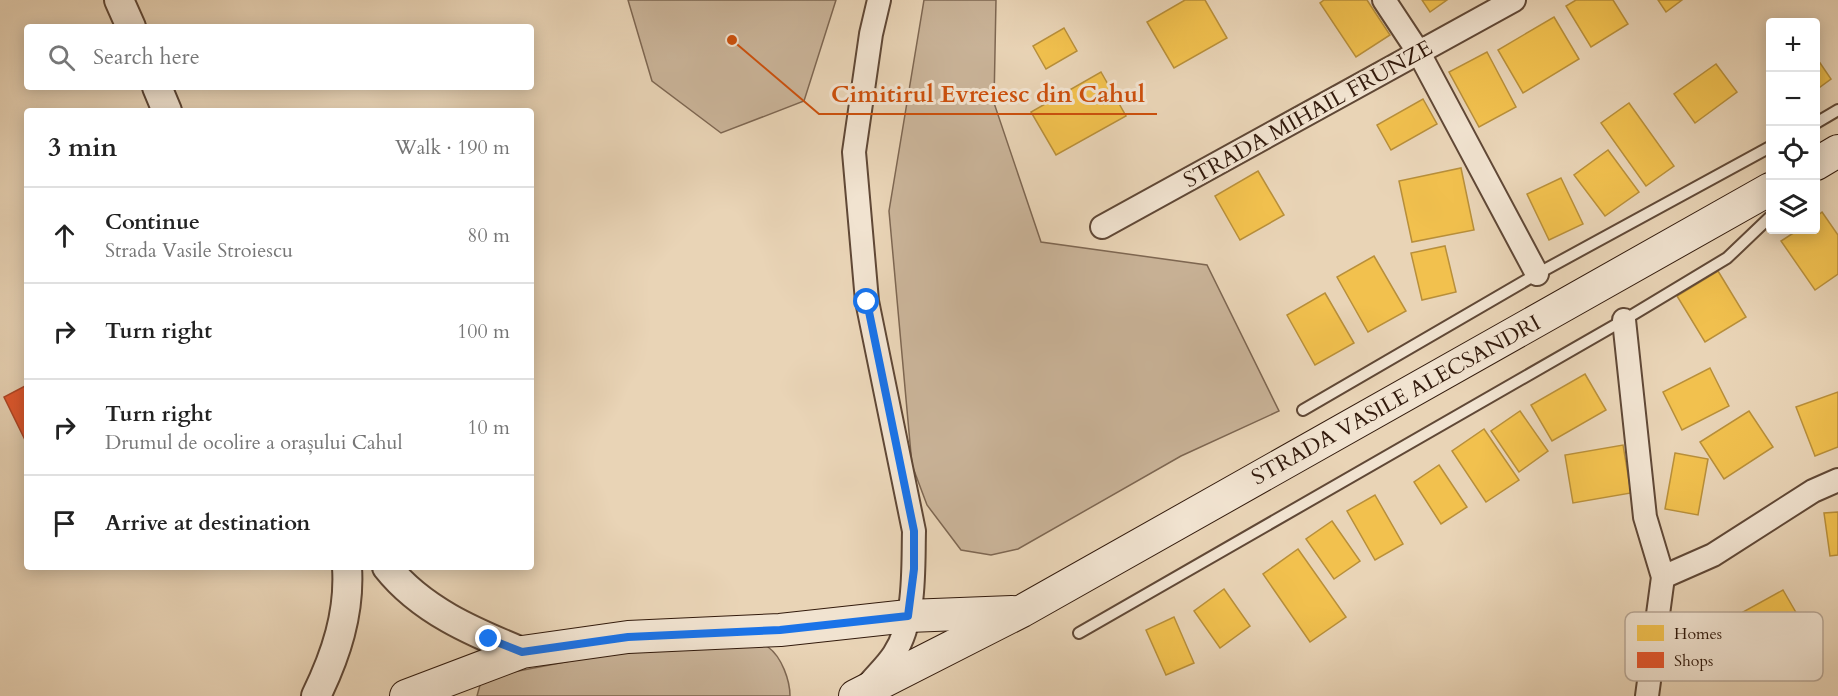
<!DOCTYPE html>
<html lang="en">
<head>
<meta charset="utf-8">
<style>
	body { margin:0; font-family:Cardo,serif; background:#f2f2f2; color:#222 }
	.controls { position:absolute; right:18px; top:18px; display:grid; overflow:hidden; border-radius:6px; box-shadow:0 3px 15px #0003 }
	.controls button { width:54px; height:54px; display:grid; place-items:center; padding:0; border:0; border-bottom:2px solid #e0e0e0; background:#fff; color:#222; font:30px sans-serif }
	.stop { position:absolute; width:18px; height:18px; margin:-14px; border:4px solid #1a73e8; border-radius:50%; background:#fff }
	.stop.end { background:#1a73e8; border-color:#fff; box-shadow:0 2px 6px #0008 }
	.list { margin:0; padding:0; list-style:none }
	h2 { display:flex; justify-content:space-between; align-items:center; height:78px; margin:0; padding:0 24px; font-size:26px }
	h2 small { font-size:20px; font-weight:400; color:#767676 }
	.list li { display:grid; grid-template-columns:39px 1fr auto; gap:18px; align-items:center; box-sizing:border-box; height:96px; padding:0 24px; border-top:2px solid #e0e0e0 }
	.list b { display:block; font-size:22px; white-space:nowrap }
	.list p { margin:0; font-size:20px; white-space:nowrap; color:#767676 }
	.list em { font-size:20px; font-style:normal; color:#767676 }
	.icon { flex:none; width:33px; height:33px; fill:none; stroke:currentColor; stroke-width:2; stroke-linecap:round; stroke-linejoin:round }
	.map { position:relative; flex:none; width:1838px; height:696px; overflow:hidden }
	.search { position:absolute; background:#fff; box-shadow:0 3px 15px #0003; left:24px; top:24px; width:510px; height:66px; display:flex; align-items:center; gap:15px; box-sizing:border-box; padding:0 21px; border-radius:6px; color:#767676; font-size:22px }
	.panel { position:absolute; background:#fff; box-shadow:0 3px 15px #0003; left:24px; top:108px; width:510px; height:462px; border-radius:6px }
	.map>svg:first-child { display:block }
	.green { fill:#cab499; stroke:#7e6752; stroke-width:1.5 }
	.homes { fill:#f2c14e; stroke:#b88f3a; stroke-width:1.5 }
	.shops { fill:#e4572e; stroke:#af4524; stroke-width:1.5 }
	.lines { fill:none; stroke-linecap:round; stroke-linejoin:round }
	.service-casing { stroke:#604836; stroke-width:14 }
	.minor-casing { stroke:#604836; stroke-width:26 }
	.tertiary-casing { stroke:#604836; stroke-width:32 }
	.secondary-casing { stroke:#321a0c; stroke-width:34 }
	.service { stroke:#f1e3d0; stroke-width:10 }
	.minor { stroke:#f1e3d0; stroke-width:22 }
	.tertiary { stroke:#f1e3d0; stroke-width:28 }
	.secondary { stroke:#f1e3d0; stroke-width:32 }
	.route { stroke:#1a73e8; stroke-width:8 }
	.labels { text-anchor:middle; dominant-baseline:central; stroke-width:6; stroke-linejoin:round; paint-order:stroke }
	.street-label { font-size:22px; fill:#321a0c; stroke:#f1e3d0 }
	.key { fill:#f1e3d0; stroke:#b8a795; stroke-width:1.5 }
	.key-label { font-size:16px; fill:#321a0c }
	.leader { fill:none; stroke:#cd500c; stroke-width:2 }
	.callout-dot { fill:#cd500c; stroke:#f1e3d0; stroke-width:2 }
	.callout-label { font-size:24px; text-anchor:middle; font-weight:bold; fill:#cd500c; stroke:#f1e3d0; stroke-width:6; stroke-linejoin:round; paint-order:stroke }
</style>
</head>
<body>
<div class="map">
<svg width="1838" height="696" viewBox="0 0 1838 696">
	<rect width="100%" height="100%" fill="#e9d4b6"/>
	<filter id="stains"><feTurbulence type="fractalNoise" baseFrequency=".00333" numOctaves="4"/><feColorMatrix values="0 0 0 0 .2 0 0 0 0 .09 0 0 0 0 .02 0 0 0 .5 -.17"/></filter>
	<radialGradient id="worn" r=".72"><stop offset=".6" stop-color="#630" stop-opacity="0"/><stop offset="1" stop-color="#630" stop-opacity=".3"/></radialGradient>
	<g class="green">
		<path d="M628,0H836L804,101L721,133L652,81Z"/>
		<path d="M924,0H996L994,103L1041,242L1207,265L1279,411L1181,456L1018,549L991,555L961,550L927,505L912,465L889,211Z"/>
		<path d="M754,644C757,645 765,645 768,647C782,657 790,681 790,696H477L482,678L617,652Z"/>
	</g>
	<g class="homes">
		<path d="M1185,0H1205L1227,38L1174,68L1147,22Z"/>
		<path d="M1324,0H1367L1390,35L1356,57L1320,3Z"/>
		<path d="M1422,0H1447L1430,12Z"/>
		<path d="M1576,0H1613L1628,24L1591,47L1566,6Z"/>
		<path d="M1658,0H1682L1666,12Z"/>
		<path d="M1554,17L1579,59L1523,93L1498,50Z"/>
		<path d="M1064,28L1077,51L1046,69L1033,46Z"/>
		<path d="M1487,52L1516,107L1479,127L1449,72Z"/>
		<path d="M1816,57L1831,79L1816,90Z"/>
		<path d="M1716,64L1737,92L1695,123L1674,94Z"/>
		<path d="M1101,72L1126,116L1056,155L1031,112Z"/>
		<path d="M1423,99L1437,124L1391,150L1377,125Z"/>
		<path d="M1629,103L1674,166L1646,186L1601,123Z"/>
		<path d="M1608,150L1639,192L1605,216L1574,175Z"/>
		<path d="M1461,168L1474,230L1412,242L1399,181Z"/>
		<path d="M1258,171L1284,215L1240,240L1215,196Z"/>
		<path d="M1561,178L1583,224L1549,240L1527,194Z"/>
		<path d="M1822,212L1838,235V274L1815,290L1781,241L1798,230H1816V217Z"/>
		<path d="M1445,246L1456,292L1422,300L1411,253Z"/>
		<path d="M1374,256L1406,311L1368,332L1337,277Z"/>
		<path d="M1718,271L1746,317L1705,342L1677,296Z"/>
		<path d="M1325,293L1354,343L1315,365L1287,315Z"/>
		<path d="M1710,368L1729,406L1682,430L1663,392Z"/>
		<path d="M1585,374L1606,410L1552,441L1531,405Z"/>
		<path d="M1838,392V447L1815,456L1796,407Z"/>
		<path d="M1520,411L1548,451L1519,472L1491,431Z"/>
		<path d="M1749,411L1773,447L1724,479L1700,442Z"/>
		<path d="M1484,429L1519,480L1486,502L1452,451Z"/>
		<path d="M1623,445L1631,493L1573,503L1565,455Z"/>
		<path d="M1675,453L1708,459L1698,515L1665,509Z"/>
		<path d="M1439,465L1467,507L1441,524L1414,482Z"/>
		<path d="M1375,495L1403,544L1375,560L1347,511Z"/>
		<path d="M1838,512V555L1830,556L1824,513Z"/>
		<path d="M1332,521L1360,561L1334,579L1306,539Z"/>
		<path d="M1298,549L1346,617L1310,642L1263,574Z"/>
		<path d="M1224,589L1250,626L1220,648L1194,611Z"/>
		<path d="M1783,590L1798,616L1758,638L1743,612Z"/>
		<path d="M1174,617L1194,663L1166,675L1146,630Z"/>
	</g>
	<path class="shops" d="M27,385V444L4,397Z"/>
	<g class="lines">
		<g class="service-casing">
			<g id="service">
				<path d="M1816,123L1838,110"/>
				<path d="M1303,410L1537,274L1770,147"/>
				<path d="M1079,633L1624,320L1727,258L1770,217"/>
			</g>
		</g>
		<g class="minor-casing">
			<g id="minor">
				<path d="M1384,0L1419,53L1537,274"/>
				<path d="M1102,227L1514,0"/>
				<path d="M1624,320L1645,517L1663,577L1647,696"/>
				<path d="M1663,577L1713,555L1813,491L1838,480"/>
				<path d="M867,686C876,675 887,665 894,654C916,620 913,569 914,531L867,301L854,152L871,34L879,0"/>
			</g>
		</g>
		<g class="tertiary-casing">
			<g id="tertiary">
				<path d="M119,0L131,27"/>
				<path d="M157,87L167,111"/>
				<path d="M387,567C421,610 473,632 522,652"/>
				<path d="M316,696C336,655 350,613 347,567"/>
			</g>
		</g>
		<g class="secondary-casing">
			<g id="secondary">
				<path d="M1816,164L1838,151"/>
				<path d="M406,696L522,652L628,637L780,630L908,616L1012,612"/>
				<path d="M855,696L1022,611L1770,189"/>
			</g>
		</g>
		<use href="#service" class="service"/>
		<use href="#minor" class="minor"/>
		<use href="#tertiary" class="tertiary"/>
		<use href="#secondary" class="secondary"/>
	</g>
	<g class="lines">
		<path class="route" d="M489,639L522,652L628,637L780,630L908,616L914,569V531L867,302"/>
	</g>
	<g class="labels">
		<g class="street-label">
			<text transform="translate(1308 114) rotate(-29)">STRADA MIHAIL FRUNZE</text>
			<text transform="translate(1396 400) rotate(-29)">STRADA VASILE ALECSANDRI</text>
		</g>
	</g>
	<rect x="1625" y="612" width="198" height="69" rx="9" class="key"/>
	<rect x="1637" y="625" width="27" height="16" fill="#f2c14e"/>
	<rect x="1637" y="652" width="27" height="16" fill="#e4572e"/>
	<g class="key-label">
		<text x="1674" y="639">Homes</text>
		<text x="1674" y="666">Shops</text>
	</g>
	<path class="leader" d="M732 40L819 114H1157"/>
	<circle class="callout-dot" cx="732" cy="40" r="6"/>
	<g class="callout-label">
		<text x="988" y="102">Cimitirul Evreiesc din Cahul</text>
	</g>
	<rect width="100%" height="100%" filter="url(#stains)"/>
	<rect width="100%" height="100%" fill="url(#worn)"/>
</svg>
<div class="controls">
<button>+</button>
<button>−</button>
<button><svg class="icon" aria-label="locate" viewBox="0 0 24 24"><circle cx="12" cy="12" r="6"/><path d="M12 2v4M12 18v4M2 12h4M18 12h4"/></svg></button>
<button><svg class="icon" aria-label="layers" viewBox="0 0 24 24"><path d="M12 4l9 5-9 5-9-5zM3 14l9 5 9-5"/></svg></button>
</div>
<div class="stop" style="left:867px;top:302px"></div>
<div class="stop end" style="left:489px;top:639px"></div>
<div class="search"><svg class="icon" aria-label="search" viewBox="0 0 24 24"><circle cx="10" cy="10" r="6"/><path d="M15 15l6 6"/></svg>Search here</div>
<section class="panel">
<h2>3 min<small>Walk · 190 m</small></h2>
<ul class="list">
<li><svg class="icon" aria-label="ahead" viewBox="0 0 24 24"><path d="M12 20V5M6 11l6-6 6 6"/></svg><div><b>Continue</b><p>Strada Vasile Stroiescu</p></div><em>80 m</em></li>
<li><svg class="icon" aria-label="right" viewBox="0 0 24 24"><path d="M7 20v-9h11M14 6l5 5-5 5"/></svg><div><b>Turn right</b></div><em>100 m</em></li>
<li><svg class="icon" aria-label="right" viewBox="0 0 24 24"><path d="M7 20v-9h11M14 6l5 5-5 5"/></svg><div><b>Turn right</b><p>Drumul de ocolire a orașului Cahul</p></div><em>10 m</em></li>
<li><svg class="icon" aria-label="arrive" viewBox="0 0 24 24"><path d="M6 21V4h12l-3 4 3 4H6"/></svg><div><b>Arrive at destination</b></div></li>
</ul>
</section>
</div>
</body>
</html>
